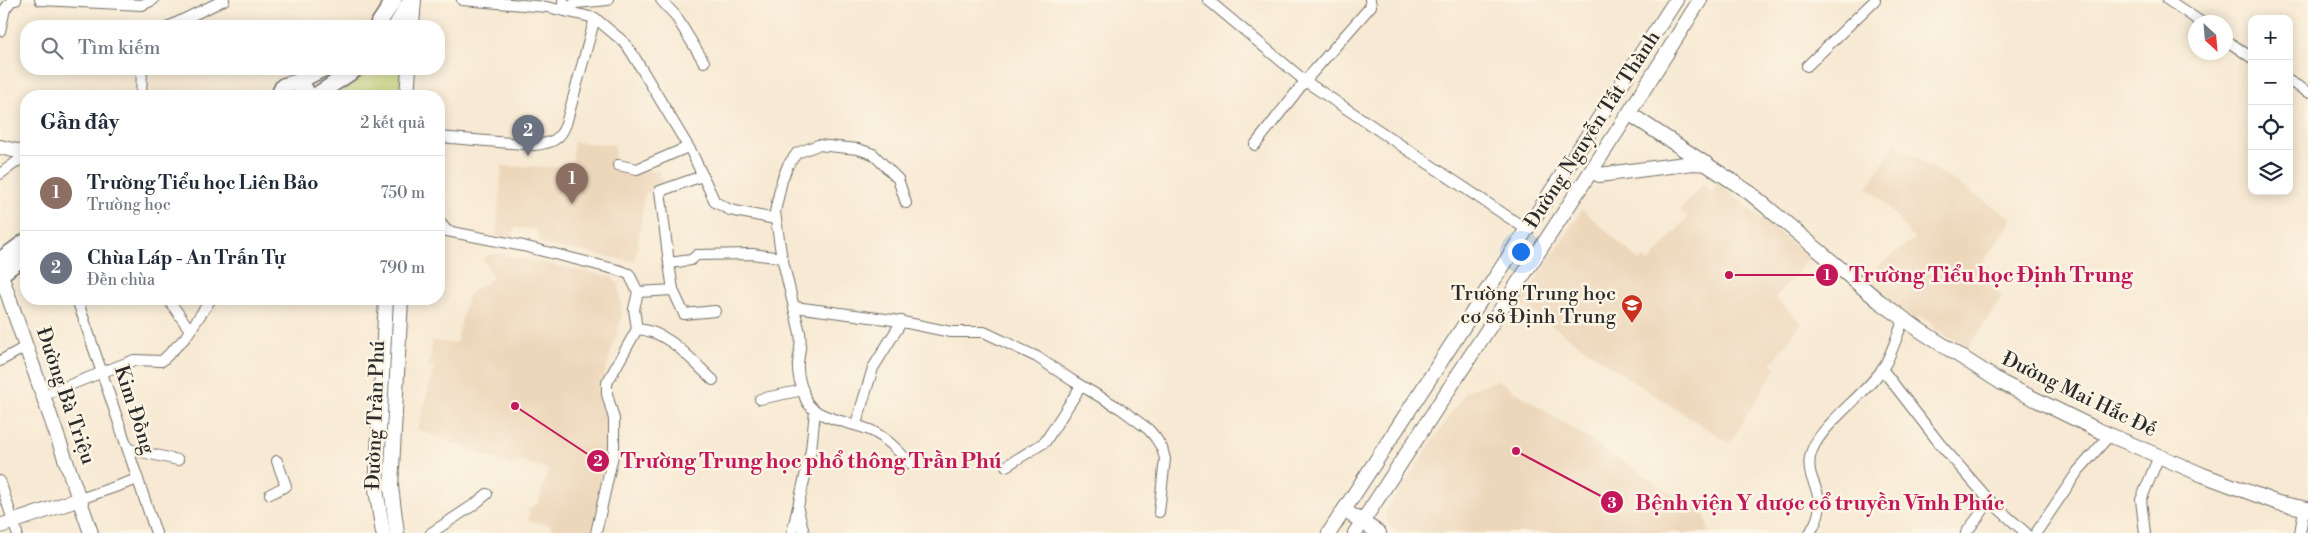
<!DOCTYPE html>
<html lang="vi">
<head>
<meta charset="utf-8">
<style>
	body { margin:0; font-family:"Libre Bodoni",serif; background:#f6f6f7; color:#1f2937 }
	.controls { position:absolute; right:15px; top:15px; display:grid; overflow:hidden; border-radius:10px; box-shadow:0 2px 12px #0003 }
	.controls button { width:45px; height:45px; display:grid; place-items:center; padding:0; border:0; border-bottom:1px solid #e0e1e3; background:#fff; color:#1f2937; font:25px sans-serif }
	.compass { position:absolute; left:2188px; top:15px; width:45px; height:45px; border-radius:50%; background:#fff; box-shadow:0 2px 12px #0003; rotate:154deg }
	.you { position:absolute; left:1520px; top:251px; width:18px; height:18px; margin:-12px; border:4px solid #fff; border-radius:50%; background:#1a73e8; box-shadow:0 0 0 8px #1a73e833 }
	.badge { display:grid; place-items:center; width:32px; height:32px; border-radius:50%; background:#c8321e; color:#fff; font-size:16px; font-weight:700 }
	.pin { position:absolute; translate:-50% -41px; filter:drop-shadow(0 1px 2px #0008) }
	.pin::after { content:''; position:absolute; top:26px; width:18px; height:15px; background:inherit; clip-path:polygon(0 0,100% 0,50% 100%) }
	.list { margin:0; padding:0; list-style:none }
	h2 { display:flex; justify-content:space-between; align-items:center; height:65px; margin:0; padding:0 20px; font-size:21px }
	h2 small { font-size:16px; font-weight:400; color:#747a83 }
	.list li { display:grid; grid-template-columns:32px 1fr auto; gap:15px; align-items:center; box-sizing:border-box; height:75px; padding:0 20px; border-top:1px solid #e0e1e3 }
	.list b { display:block; font-size:19px; white-space:nowrap }
	.list p { margin:0; font-size:16px; white-space:nowrap; color:#747a83 }
	.list em { font-size:16px; font-style:normal; color:#747a83 }
	.icon { flex:none; width:28px; height:28px; fill:none; stroke:currentColor; stroke-width:2; stroke-linecap:round; stroke-linejoin:round }
	.map { position:relative; flex:none; width:2308px; height:533px; overflow:hidden }
	.search { position:absolute; background:#fff; box-shadow:0 2px 12px #0003; left:20px; top:20px; width:425px; height:55px; display:flex; align-items:center; gap:12px; box-sizing:border-box; padding:0 18px; border-radius:20px; color:#747a83; font-size:19px }
	.panel { position:absolute; background:#fff; box-shadow:0 2px 12px #0003; left:20px; top:90px; width:425px; height:215px; border-radius:20px }
	.map>svg:first-child { display:block }
	.built { fill:#edd7bb }
	.green { fill:#c3d477; stroke:#778051 }
	.lines { fill:none; stroke-linecap:round; stroke-linejoin:round }
	.street-casing { stroke:#726e66; stroke-width:12 }
	.secondary-casing { stroke:#726e66; stroke-width:16 }
	.primary-casing { stroke:#726e66; stroke-width:18 }
	.street { stroke:#fff; stroke-width:10 }
	.secondary { stroke:#fff; stroke-width:14 }
	.primary { stroke:#fff; stroke-width:15 }
	.labels { text-anchor:middle; dominant-baseline:central; stroke-width:5; stroke-linejoin:round; paint-order:stroke }
	.street-label { font-size:20px; fill:#2b2b2b; stroke:#fcf5e5 }
	.poi-label { font-size:20px; fill:#2b2b2b; stroke:#fcf5e5; text-anchor:end }
	.leader { fill:none; stroke:#c2185b; stroke-width:2 }
	.callout-dot { fill:#c2185b; stroke:#fcf5e5; stroke-width:2 }
	.mark-label { font-size:15px; text-anchor:middle; font-weight:bold; fill:#fff }
	.callout-label { font-size:21px; text-anchor:middle; font-weight:bold; fill:#c2185b; stroke:#fcf5e5; stroke-width:5; stroke-linejoin:round; paint-order:stroke }
</style>
</head>
<body>
<div class="map">
<svg width="2308" height="533" viewBox="0 0 2308 533">
	<rect width="100%" height="100%" fill="#fcf5e5"/>
	<filter id="ink" filterUnits="userSpaceOnUse"><feTurbulence type="fractalNoise" baseFrequency=".02" numOctaves="2"/><feDisplacementMap in="SourceGraphic" scale="10" xChannelSelector="R" yChannelSelector="G"/><feConvolveMatrix kernelMatrix="1 2 1 2 8 2 1 2 1" color-interpolation-filters="sRGB"/></filter>
	<filter id="wash" filterUnits="userSpaceOnUse"><feTurbulence type="fractalNoise" baseFrequency=".0096" numOctaves="4" result="noise"/><feDisplacementMap in="SourceGraphic" scale="20" xChannelSelector="R" yChannelSelector="G"/><feGaussianBlur stdDeviation="1.12" result="paint"/><feColorMatrix in="noise" values="0 0 0 0 0 0 0 0 0 0 0 0 0 0 0 0 0 1.4 0 .05"/><feComposite in="paint" operator="in"/></filter>
	<g filter="url(#wash)">
		<rect width="100%" height="100%" fill="#f7e9d3"/>
		<g class="built">
			<path d="M574,142L615,145L614,169L659,171L665,186L645,193L635,262L541,244L536,229L515,228L513,239L496,237L502,166L572,167Z"/>
			<path d="M1895,144L2013,219L1974,275L2003,295L1966,351L1954,340L1934,329L1932,323L1921,317L1911,318L1862,278L1914,239L1881,198L1867,188Z"/>
			<path d="M1718,183L1809,258L1775,298L1802,323L1771,364L1776,368L1730,443L1635,383L1520,304L1582,209L1640,261L1644,258L1649,262L1688,217L1680,210L1702,185L1711,192Z"/>
			<path d="M490,254L504,255L612,277L619,284L622,316L601,387L610,419L601,484L593,528L588,533H551V525L529,521V509L539,502L548,469L522,462L510,465L418,429L434,368L428,365L433,341L456,343L468,294L493,278L483,258Z"/>
			<path d="M1498,380L1705,515L1709,533H1399L1390,527L1385,512L1466,391Z"/>
		</g>
		<path class="green" d="M368,69H401L398,96H339Z"/>
	</g>
	<g filter="url(#ink)">
		<g class="lines">
			<g class="street-casing">
				<g id="street">
					<path d="M40,0L142,5L153,0"/>
					<path d="M462,0L547,7L595,18L625,43L632,53L692,153L715,202L730,210L775,219"/>
					<path d="M563,0V10L576,3L608,0"/>
					<path d="M661,0L675,15L704,62"/>
					<path d="M1208,0L1305,81L1526,229"/>
					<path d="M2168,0L2201,22"/>
					<path d="M170,26L224,0"/>
					<path d="M0,31L5,9L12,0H16"/>
					<path d="M2226,40L2252,58"/>
					<path d="M1807,66L1875,0"/>
					<path d="M2289,81L2308,92"/>
					<path d="M141,96L142,69"/>
					<path d="M439,137L535,145C552,143 560,140 566,124L595,18"/>
					<path d="M1255,145L1305,81L1371,6L1370,0"/>
					<path d="M618,165L637,169L688,147"/>
					<path d="M0,174L26,155"/>
					<path d="M906,203L898,179L873,154L858,149L818,145L797,153L788,165L782,180L775,212L781,253L800,333C802,344 799,352 798,363C797,374 802,390 806,400C814,420 856,422 874,432C889,440 899,452 911,464"/>
					<path d="M439,221L447,231L523,246L618,270L629,274L638,292L634,309L637,329L607,383V394L614,419V451L596,533"/>
					<path d="M669,263L660,191L702,176"/>
					<path d="M673,290L684,314L715,311"/>
					<path d="M638,292L673,290L669,263L691,260L697,255L752,254L782,258"/>
					<path d="M77,299L156,533"/>
					<path d="M168,299L190,330"/>
					<path d="M795,307L893,320L951,332H984L1037,357L1073,381L1121,409L1148,429L1155,437L1162,448L1165,459L1159,512"/>
					<path d="M637,329C669,331 691,360 713,380"/>
					<path d="M0,361L27,346"/>
					<path d="M1882,369L1940,444L1990,501L2026,533"/>
					<path d="M44,395L134,360L162,361L185,338L211,299"/>
					<path d="M760,399L803,390"/>
					<path d="M856,424L873,368L902,321"/>
					<path d="M128,449L178,460"/>
					<path d="M1006,466L1045,442L1081,386"/>
					<path d="M0,481L17,533"/>
					<path d="M270,494L286,486L277,461"/>
					<path d="M80,499L138,479"/>
					<path d="M798,510L804,533"/>
					<path d="M431,533L475,504L487,494"/>
					<path d="M792,533L811,450L815,411"/>
					<path d="M1810,533C1834,494 1805,487 1810,457C1815,428 1867,394 1883,368C1892,354 1897,335 1904,319"/>
					<path d="M1966,533L1990,501"/>
					<path d="M2036,533L2078,471L2110,435"/>
					<path d="M2145,533L2141,500L2159,456"/>
					<path d="M2300,533L2304,509"/>
				</g>
			</g>
			<g class="secondary-casing">
				<g id="secondary">
					<path d="M412,26L414,0"/>
					<path d="M407,96L409,69"/>
					<path d="M1636,118L1750,193L1879,301L1921,331L2002,383L2098,430L2203,475L2278,503L2308,509"/>
					<path d="M0,147L26,153"/>
					<path d="M1599,175L1693,163L1707,164"/>
					<path d="M0,272L91,533"/>
					<path d="M1344,510L1379,533"/>
					<path d="M0,526L80,499"/>
					<path d="M383,533L376,489L386,299"/>
					<path d="M397,533L391,487L401,299"/>
					<path d="M1329,533L1676,0"/>
					<path d="M1355,533L1629,113L1700,0"/>
				</g>
			</g>
			<g class="primary-casing">
				<g id="primary">
					<path d="M377,26L394,0"/>
					<path d="M396,26L411,0"/>
					<path d="M295,83L323,69"/>
					<path d="M278,96L283,86L293,83L304,87L309,96"/>
					<path d="M315,96L356,69"/>
					<path d="M0,260L26,241"/>
					<path d="M0,275L26,255"/>
				</g>
			</g>
			<use href="#street" class="street"/>
			<use href="#secondary" class="secondary"/>
			<use href="#primary" class="primary"/>
		</g>
	</g>
	<defs>
		<g id="school-pin" transform="scale(1.125)"><path d="M0 17L-7.5 6A9.5 9.5 0 1 1 7.5 6Z" fill="#c8321e" stroke="#fcf5e5"/><path d="M0-5L7-2L0 1L-7-2ZM-4 1L0 2.5L4 1V4Q0 6-4 4Z" fill="#fff"/></g>
	</defs>
	<g fill-rule="evenodd">
		<use href="#school-pin" x="1632" y="305"/>
	</g>
	<g class="labels">
		<g class="street-label">
			<text transform="translate(1593 130) rotate(-57)">Đường Nguyễn Tất Thành</text>
			<text transform="translate(2079 395) rotate(26)">Đường Mai Hắc Đế</text>
			<text transform="translate(65 396) rotate(71)">Đường Bà Triệu</text>
			<text transform="translate(134 410) rotate(72)">Kim Đồng</text>
			<text transform="translate(376 415) rotate(-88)">Đường Trần Phú</text>
		</g>
		<g class="poi-label">
			<text x="1616" y="294">Trường Trung học<tspan x="1616" dy="23">cơ sở Định Trung</tspan></text>
		</g>
	</g>
	<path class="leader" d="M1729 275L1827 275M515 406L598 461M1516 451L1612 502"/>
	<g class="callout-dot">
		<circle cx="1729" cy="275" r="5"/>
		<circle cx="515" cy="406" r="5"/>
		<circle cx="1516" cy="451" r="5"/>
		<circle cx="1827" cy="275" r="12"/>
		<circle cx="598" cy="461" r="12"/>
		<circle cx="1612" cy="502" r="12"/>
	</g>
	<g class="mark-label">
		<text x="1827" y="280">1</text>
		<text x="598" y="466">2</text>
		<text x="1612" y="508">3</text>
	</g>
	<g class="callout-label">
		<text x="1991" y="282">Trường Tiểu học Định Trung</text>
		<text x="811" y="468">Trường Trung học phổ thông Trần Phú</text>
		<text x="1820" y="510">Bệnh viện Y dược cổ truyền Vĩnh Phúc</text>
	</g>
</svg>
<div class="controls">
<button>+</button>
<button>−</button>
<button><svg class="icon" aria-label="locate" viewBox="0 0 24 24"><circle cx="12" cy="12" r="6"/><path d="M12 2v4M12 18v4M2 12h4M18 12h4"/></svg></button>
<button><svg class="icon" aria-label="layers" viewBox="0 0 24 24"><path d="M12 4l9 5-9 5-9-5zM3 14l9 5 9-5"/></svg></button>
</div>
<svg class="compass" viewBox="-18 -18 36 36"><path d="M0-13l5 13h-10z" fill="#e53935"/><path d="M0 13l5-13h-10z" fill="#747a83"/></svg>
<div class="you"></div>
<div class="pin badge" style="left:572px;top:204px;background:#8d6e63">1</div>
<div class="pin badge" style="left:528px;top:156px;background:#6b7280">2</div>
<div class="search"><svg class="icon" aria-label="search" viewBox="0 0 24 24"><circle cx="10" cy="10" r="6"/><path d="M15 15l6 6"/></svg>Tìm kiếm</div>
<section class="panel">
<h2>Gần đây<small>2 kết quả</small></h2>
<ul class="list">
<li><span class="badge" style="background:#8d6e63">1</span><div><b>Trường Tiểu học Liên Bảo</b><p>Trường học</p></div><em>750 m</em></li>
<li><span class="badge" style="background:#6b7280">2</span><div><b>Chùa Láp - An Trấn Tự</b><p>Đền chùa</p></div><em>790 m</em></li>
</ul>
</section>
</div>
</body>
</html>
